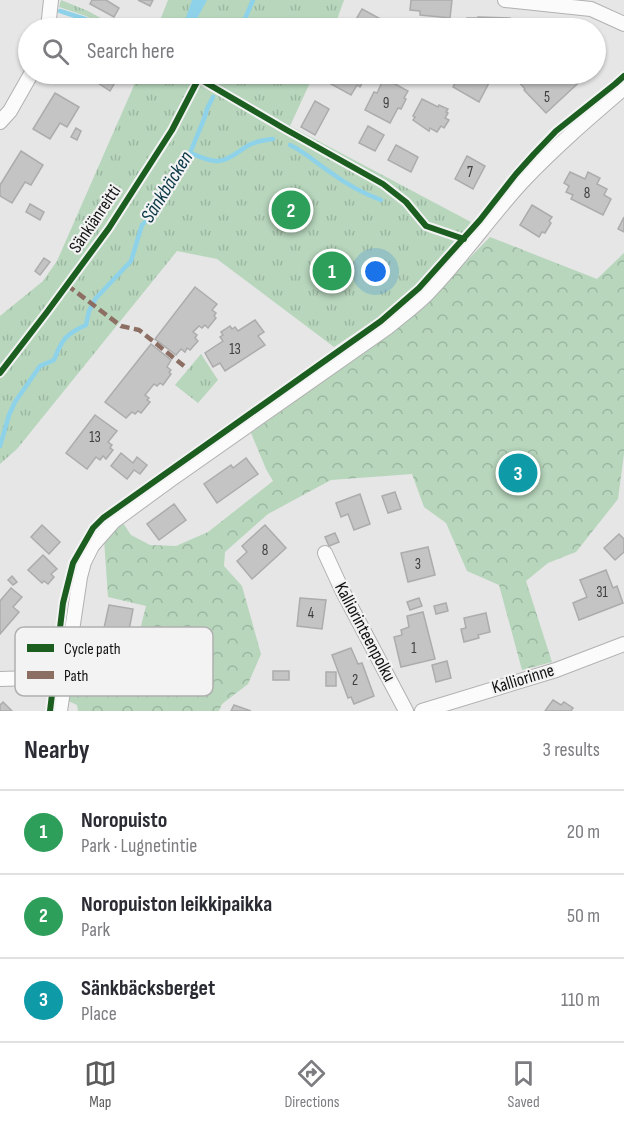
<!DOCTYPE html>
<html lang="en">
<head>
<meta charset="utf-8">
<style>
	body { margin:0; font-family:"Sofia Sans Condensed",sans-serif; background:#f7f7f7; color:#2b2b33 }
	.you { position:absolute; left:376px; top:272px; width:21px; height:21px; margin:-15px; border:4px solid #fff; border-radius:50%; background:#1a73e8; box-shadow:0 0 0 9px #1a73e833 }
	.badge { display:grid; place-items:center; width:39px; height:39px; border-radius:50%; background:#5c5c5d; color:#fff; font-size:20px; font-weight:700 }
	.pin { position:absolute; translate:-50% -50%; border:3px solid #fff; box-shadow:0 2px 6px #0006 }
	.list { margin:0; padding:0; list-style:none }
	h2 { display:flex; justify-content:space-between; align-items:center; height:78px; margin:0; padding:0 24px; font-size:26px }
	h2 small { font-size:20px; font-weight:400; color:#7c7c81 }
	.list li { display:grid; grid-template-columns:39px 1fr auto; gap:18px; align-items:center; box-sizing:border-box; height:84px; padding:0 24px; border-top:2px solid #e1e1e2 }
	.list b { display:block; font-size:22px; white-space:nowrap }
	.list p { margin:0; font-size:20px; white-space:nowrap; color:#7c7c81 }
	.list em { font-size:20px; font-style:normal; color:#7c7c81 }
	.icon { flex:none; width:33px; height:33px; fill:none; stroke:currentColor; stroke-width:2; stroke-linecap:round; stroke-linejoin:round }
	.map { position:relative; flex:none; width:624px; height:711px; overflow:hidden }
	.search { position:absolute; background:#fff; box-shadow:0 2px 4px #0004; left:18px; right:18px; top:18px; height:66px; display:flex; align-items:center; gap:15px; box-sizing:border-box; padding:0 21px; border-radius:33px; color:#7c7c81; font-size:22px }
	.sheet { height:330px; background:#fff }
	nav { display:flex; justify-content:space-around; align-items:center; box-sizing:border-box; height:84px; border-top:2px solid #e1e1e2; background:#fff; font-size:16px; color:#7c7c81 }
	nav a { display:grid; justify-items:center; gap:3px }
	nav .on { color:#5c5c5d }
	.map>svg:first-child { display:block }
	.forest { fill:url(#forest-crowns) }
	.park { fill:url(#park-tufts) }
	.water { fill:#8ed2ea }
	.lines { fill:none; stroke-linecap:round; stroke-linejoin:round }
	.stream { stroke:#8ed2ea; stroke-width:4.5 }
	.building { fill:#c4c4c4; stroke:#acacac; stroke-width:1.5 }
	.street-casing { stroke:#b1b1b1; stroke-width:16 }
	.street { stroke:#fbfbfb; stroke-width:14 }
	.quiet { stroke:#8d6e63; stroke-width:4.5; stroke-dasharray:9 4.5; stroke-linecap:butt }
	.cycleway-casing { stroke:#f3f3f4; stroke-width:10 }
	.cycleway { stroke:#1b5e20; stroke-width:6 }
	.labels { text-anchor:middle; dominant-baseline:central; stroke-width:4.5; stroke-linejoin:round; paint-order:stroke }
	.number-label { font-size:15px; fill:#3e3e3f }
	.street-label { font-size:18px; fill:#121213; stroke:#f3f3f4 }
	.water-label { font-size:20px; font-style:italic; fill:#093745; stroke:#f3f3f4 }
	.key { fill:#f3f3f4; stroke:#b0b0b0; stroke-width:1.5 }
	.key-label { font-size:16px; fill:#121213 }
</style>
</head>
<body>
<div class="map">
<svg width="624" height="711" viewBox="0 0 624 711">
	<defs>
		<pattern id="forest-crowns" width="20" height="18" patternUnits="userSpaceOnUse" patternTransform="scale(1.5)"><rect width="20" height="18" fill="#b7d6bc"/><path d="M2 6a3 3 0 1 1 6 0M12 15a3 3 0 1 1 6 0" fill="none" stroke="#9cb7a1"/></pattern>
		<pattern id="park-tufts" width="24" height="20" patternUnits="userSpaceOnUse" patternTransform="scale(1.5)"><rect width="24" height="20" fill="#b7d6bc"/><path d="M3 7l-1-3M5 7V3M7 7l1-3M15 17l-1-3M17 17v-4M19 17l1-3" fill="none" stroke="#9cb7a1"/></pattern>
	</defs>
	<rect width="100%" height="100%" fill="#e6e6e6"/>
	<path class="forest" d="M490,237L597,279L624,253V454L618,499L576,552L548,563L526,581L552,662L522,670L499,585L467,571L446,523L424,507L412,474L331,480L268,514L225,552L224,566L242,586L261,654L248,684L222,704L219,711H78L77,705L66,700L71,666L122,669L139,634L146,606L108,597L104,539L121,520L131,535L150,545L176,546L208,532L273,481L266,469L251,433L413,316Z"/>
	<g class="park">
		<path d="M61,0L88,11L119,28H107L86,16L59,7Z"/>
		<path d="M168,0H344L334,28H157Z"/>
		<path d="M139,74H314L290,126L471,222L460,241L407,298L334,347L217,259L177,251L17,449L0,464V316L43,281L57,261Z"/>
		<path d="M201,354L218,380L198,403L175,385Z"/>
	</g>
	<path class="water" d="M192,0H207L192,28H182Z"/>
	<g class="lines">
		<g class="stream">
			<path d="M60,11L85,19L102,28"/>
			<path d="M241,28L253,0"/>
			<path d="M219,82L227,74"/>
			<path d="M290,145C305,152 316,163 330,172C346,184 362,193 381,200"/>
			<path d="M190,153C199,156 209,162 219,161C230,160 240,150 249,145C257,141 264,140 273,139"/>
			<path d="M0,446L9,415L15,402L40,366L54,360C62,339 66,334 86,325L89,311L96,298L131,261L142,225L157,210L174,182L181,163L190,153L204,119L207,109L213,97"/>
		</g>
	</g>
	<g class="building">
		<path d="M92,0H106L119,8L114,17L90,4Z"/>
		<path d="M138,0H153L150,6Z"/>
		<path d="M411,0H452L450,18L420,15V11L410,10Z"/>
		<path d="M362,9L388,23L387,25L393,28H351Z"/>
		<path d="M478,17L510,18V28H467V18H478Z"/>
		<path d="M96,74H120L110,91L95,81L98,75Z"/>
		<path d="M336,74H367L360,87L357,85L351,95L331,84Z"/>
		<path d="M448,74H480L491,79L479,102L453,87L455,83L445,78Z"/>
		<path d="M540,74H588L546,113L524,90L525,89L518,81L525,75L531,82Z"/>
		<path d="M384,78L408,91L404,98L406,99L401,109L398,108L390,123L365,110L374,92L377,93Z"/>
		<path d="M55,93L79,107L67,127L60,123L50,139L33,129Z"/>
		<path d="M422,99L438,107L439,105L448,109L446,112L448,113L445,118L449,120L444,128L441,126L437,132L430,128L429,131L413,120L415,117L413,116Z"/>
		<path d="M315,101L329,109L315,135L301,127Z"/>
		<path d="M368,126L384,135L375,151L359,143Z"/>
		<path d="M76,128L81,131L77,140L71,137Z"/>
		<path d="M396,145L418,157L411,172L388,160Z"/>
		<path d="M21,151L43,165L31,185L25,182L12,203L0,196V185Z"/>
		<path d="M467,156L485,166L473,189L455,179Z"/>
		<path d="M570,172L585,179L588,172L600,178L597,184L607,189L604,195L611,199L603,215L571,199L573,195L566,192L569,186L564,183Z"/>
		<path d="M30,204L44,212L40,220L26,212Z"/>
		<path d="M532,205L552,217L549,221L551,223L545,233L542,232L539,237L520,225Z"/>
		<path d="M624,217V232L618,229Z"/>
		<path d="M44,258L50,262L40,275L35,271Z"/>
		<path d="M195,287L217,304L212,310L216,313L214,316L216,318L208,328L205,325L202,328L199,326L193,332L197,335L195,338L198,341L190,350L187,348L185,352L181,349L176,355L155,339Z"/>
		<path d="M255,320L264,332L258,336L265,345L225,371L220,363L213,367L205,353L223,341L220,337L223,335L221,332L230,326L232,329L235,327L238,331Z"/>
		<path d="M151,344L171,360L167,367L171,370L169,372L171,374L163,385L160,383L157,386L154,384L145,395L149,398L147,400L150,402L141,413L138,411L135,414L132,412L126,418L105,402Z"/>
		<path d="M95,415L117,431L108,442L112,445L110,448L113,450L106,459L103,456L100,460L96,457L87,469L66,453Z"/>
		<path d="M121,453L133,463L137,457L147,465L140,474L134,470L127,479L111,466Z"/>
		<path d="M246,458L258,474L217,503L204,484L231,465L233,468Z"/>
		<path d="M395,492L401,509L388,513L382,496Z"/>
		<path d="M360,494L370,524L354,530L348,514L341,517L336,503Z"/>
		<path d="M174,504L186,520L159,540L147,524Z"/>
		<path d="M42,525L60,542L49,554L31,537Z"/>
		<path d="M265,525L286,548L252,579L237,561L247,552L242,546Z"/>
		<path d="M335,533L339,542L329,546L325,537Z"/>
		<path d="M619,534L624,539V552L615,560L604,548Z"/>
		<path d="M428,547L435,575L408,582L401,553Z"/>
		<path d="M43,555L57,569L51,574L54,577L48,584L44,581L42,583L28,570Z"/>
		<path d="M606,570L613,588L617,586L623,603L579,620L573,603L587,597L580,580Z"/>
		<path d="M12,576L17,582L13,585L8,580Z"/>
		<path d="M11,588L22,597L13,607L19,612L0,634V601Z"/>
		<path d="M300,598L326,600L322,629L297,626Z"/>
		<path d="M419,598L422,606L410,610L407,602Z"/>
		<path d="M446,603L448,611L436,614L434,606Z"/>
		<path d="M109,605L133,609L126,646L119,645V648L106,646L107,643L101,642Z"/>
		<path d="M423,612L435,659L401,667L394,637L402,635L401,630L409,627L407,616Z"/>
		<path d="M486,613L490,632L478,635L479,638L464,642L461,629L466,628L464,618Z"/>
		<path d="M351,648L358,664L362,663L374,696L354,704L351,697L348,698L332,655Z"/>
		<path d="M447,661L451,678L436,682L432,665Z"/>
		<rect x="273" y="671" width="16" height="9"/>
		<rect x="326" y="672" width="10" height="14"/>
		<path d="M553,700L561,705L564,702L573,708L571,711H545Z"/>
		<path d="M3,702L12,711H0V705Z"/>
		<path d="M234,705L251,711H231Z"/>
	</g>
	<g class="lines">
		<g class="street-casing">
			<g id="street">
				<path d="M505,0L591,9L624,24"/>
				<path d="M48,28L51,0"/>
				<path d="M0,122L10,111L31,74"/>
				<path d="M325,553L342,590L406,711"/>
				<path d="M0,679L65,677"/>
				<path d="M60,711L80,577L84,562L92,546L114,521L170,480L388,327C401,316 415,306 427,294C461,259 489,218 522,182C554,148 589,118 624,88"/>
				<path d="M422,711L556,670L624,644"/>
			</g>
		</g>
		<use href="#street" class="street"/>
		<path class="quiet" d="M67,285L121,326L139,330L184,366"/>
		<g class="cycleway-casing">
			<g id="cycleway">
				<path d="M191,74L285,129L383,184L406,202L426,226L464,239"/>
				<path d="M0,373L47,312L109,228L172,130L201,74"/>
				<path d="M50,711L63,603L73,563L93,528L103,518L165,474L381,321L419,288L480,220L516,174L534,154L556,131L615,84L624,76"/>
			</g>
		</g>
		<use href="#cycleway" class="cycleway"/>
	</g>
	<g class="labels">
		<g class="number-label">
			<text x="547" y="97">5</text>
			<text x="386" y="103">9</text>
			<text x="470" y="172">7</text>
			<text x="587" y="193">8</text>
			<text x="235" y="349">13</text>
			<text x="95" y="437">13</text>
			<text x="265" y="550">8</text>
			<text x="418" y="564">3</text>
			<text x="602" y="592">31</text>
			<text x="311" y="613">4</text>
			<text x="414" y="648">1</text>
			<text x="355" y="680">2</text>
		</g>
		<g class="street-label">
			<text transform="translate(95 219) rotate(-56)">Sänkiänreitti</text>
			<text transform="translate(365 632) rotate(62)">Kalliorinteenpolku</text>
			<text transform="translate(523 679) rotate(-17)">Kalliorinne</text>
		</g>
		<g class="water-label">
			<text transform="translate(167 187) rotate(-58)">Sänkbäcken</text>
		</g>
	</g>
	<rect x="15" y="627" width="198" height="69" rx="9" class="key"/>
	<rect x="27" y="644" width="27" height="8" fill="#1b5e20"/>
	<rect x="27" y="671" width="27" height="8" fill="#8d6e63"/>
	<g class="key-label">
		<text x="64" y="654">Cycle path</text>
		<text x="64" y="681">Path</text>
	</g>
</svg>
<div class="you"></div>
<div class="pin badge" style="left:332px;top:271px;background:#2e9e5b">1</div>
<div class="pin badge" style="left:291px;top:210px;background:#2e9e5b">2</div>
<div class="pin badge" style="left:518px;top:473px;background:#0f9aa8">3</div>
<div class="search"><svg class="icon" aria-label="search" viewBox="0 0 24 24"><circle cx="10" cy="10" r="6"/><path d="M15 15l6 6"/></svg>Search here</div>
</div>
<section class="sheet">
<h2>Nearby<small>3 results</small></h2>
<ul class="list">
<li><span class="badge" style="background:#2e9e5b">1</span><div><b>Noropuisto</b><p>Park · Lugnetintie</p></div><em>20 m</em></li>
<li><span class="badge" style="background:#2e9e5b">2</span><div><b>Noropuiston leikkipaikka</b><p>Park</p></div><em>50 m</em></li>
<li><span class="badge" style="background:#0f9aa8">3</span><div><b>Sänkbäcksberget</b><p>Place</p></div><em>110 m</em></li>
</ul>
</section>
<nav>
<a class="on"><svg class="icon" aria-label="map" viewBox="0 0 24 24"><path d="M3 6l6-2 6 2 6-2v14l-6 2-6-2-6 2zM9 4v14M15 6v14"/></svg>Map</a>
<a><svg class="icon" aria-label="directions" viewBox="0 0 24 24"><path d="M12 3l9 9-9 9-9-9zM9 14v-3h6M13 9l2 2-2 2"/></svg>Directions</a>
<a><svg class="icon" aria-label="saved" viewBox="0 0 24 24"><path d="M7 4h10v16l-5-4-5 4z"/></svg>Saved</a>
</nav>
</body>
</html>
